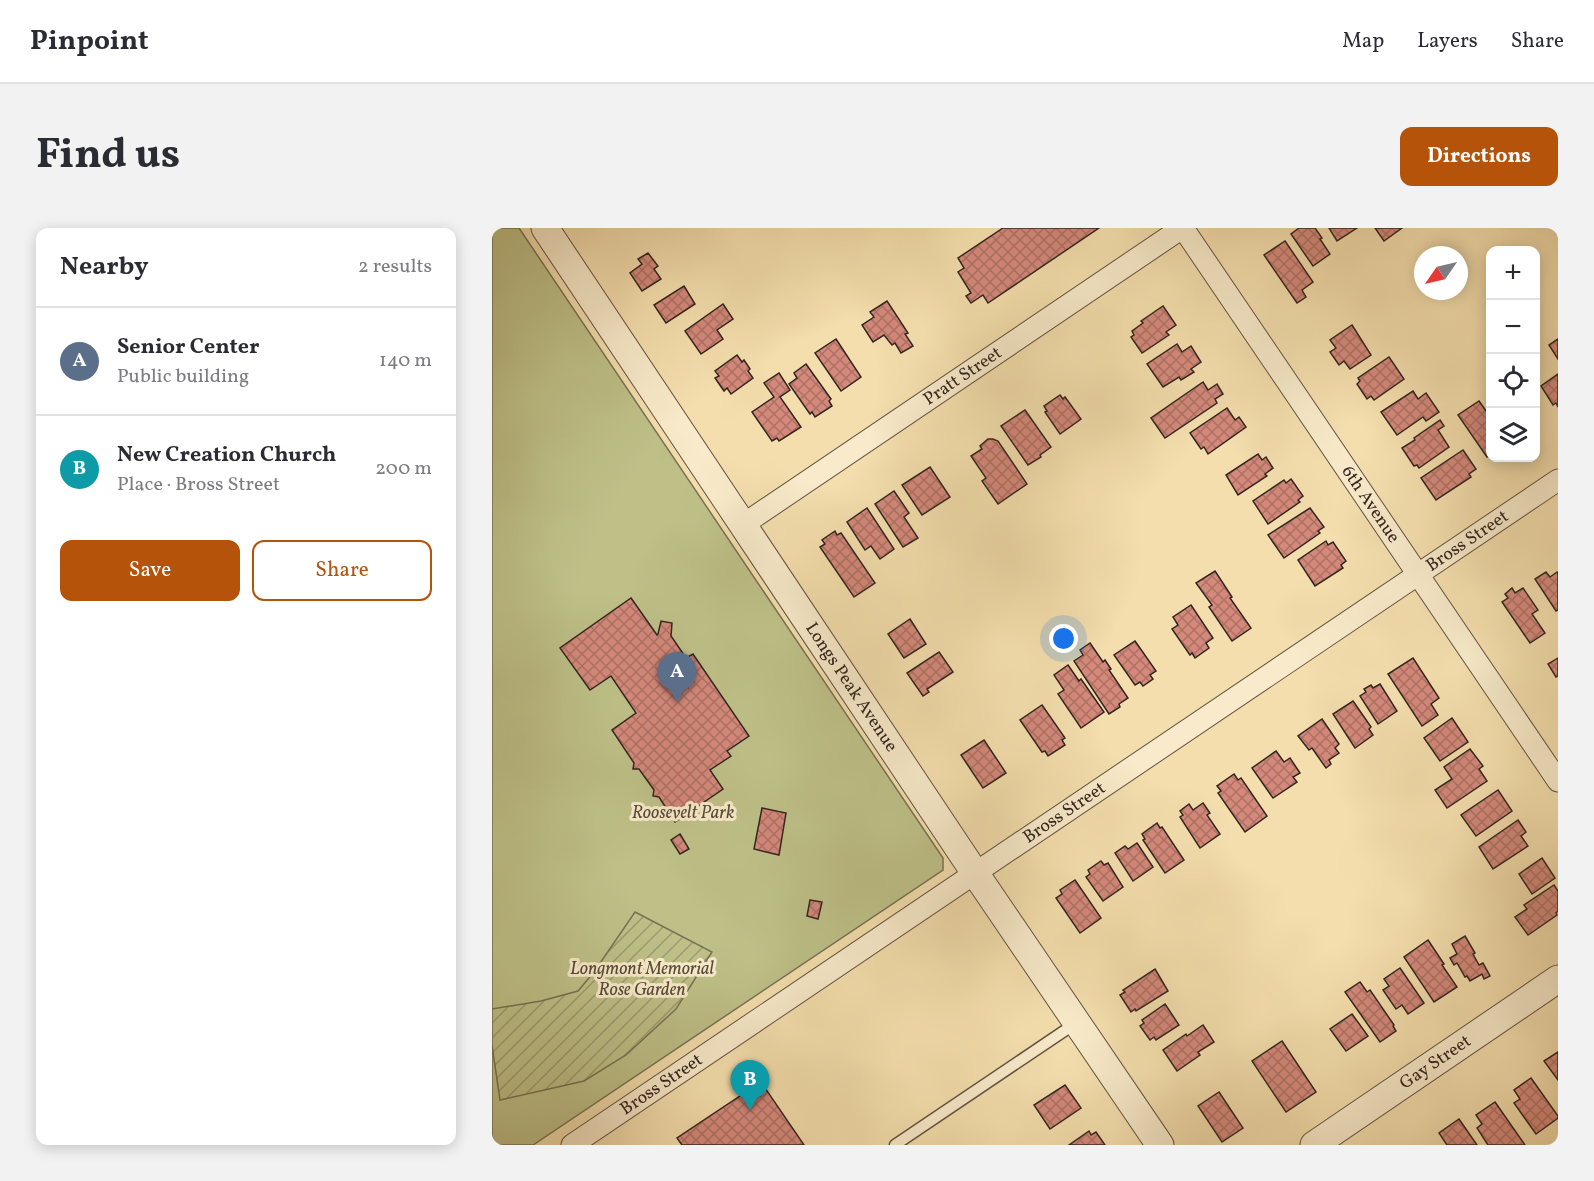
<!DOCTYPE html>
<html lang="en">
<head>
<meta charset="utf-8">
<style>
	body { margin:0; font-family:Vollkorn,serif; background:#f2f2f3; color:#2b2b33 }
	.controls { position:absolute; right:18px; top:18px; display:grid; overflow:hidden; border-radius:12px; box-shadow:0 3px 15px #0003 }
	.controls button { width:54px; height:54px; display:grid; place-items:center; padding:0; border:0; border-bottom:2px solid #e1e1e2; background:#fff; color:#2b2b33; font:30px sans-serif }
	.compass { position:absolute; left:922px; top:18px; width:54px; height:54px; border-radius:50%; background:#fff; box-shadow:0 3px 15px #0003; rotate:236deg }
	.you { position:absolute; left:572px; top:411px; width:21px; height:21px; margin:-15px; border:4px solid #fff; border-radius:50%; background:#1a73e8; box-shadow:0 0 0 9px #1a73e833 }
	.badge { display:grid; place-items:center; width:39px; height:39px; border-radius:50%; background:#b45309; color:#fff; font-size:20px; font-weight:700 }
	.pin { position:absolute; translate:-50% -50px; filter:drop-shadow(0 2px 3px #0008) }
	.pin::after { content:''; position:absolute; top:32px; width:21px; height:18px; background:inherit; clip-path:polygon(0 0,100% 0,50% 100%) }
	.list { margin:0; padding:0; list-style:none }
	h2 { display:flex; justify-content:space-between; align-items:center; height:78px; margin:0; padding:0 24px; font-size:26px }
	h2 small { font-size:20px; font-weight:400; color:#7c7c81 }
	.list li { display:grid; grid-template-columns:39px 1fr auto; gap:18px; align-items:center; box-sizing:border-box; height:108px; padding:0 24px; border-top:2px solid #e1e1e2 }
	.list b { display:block; font-size:22px; white-space:nowrap }
	.list p { margin:0; font-size:20px; white-space:nowrap; color:#7c7c81 }
	.list em { font-size:20px; font-style:normal; color:#7c7c81 }
	.actions { display:flex; gap:12px; padding:18px 24px }
	.actions a { flex:1; padding:14px 0; border:2px solid #b45309; border-radius:12px; text-align:center; font-size:21px; color:#b45309 }
	.actions .main { background:#b45309; color:#fff }
	.icon { flex:none; width:33px; height:33px; fill:none; stroke:currentColor; stroke-width:2; stroke-linecap:round; stroke-linejoin:round }
	.map { position:relative; flex:none; width:1066px; height:917px; overflow:hidden; border-radius:12px }
	header { display:flex; align-items:center; gap:36px; box-sizing:border-box; height:84px; padding:0 30px; background:#fff; border-bottom:2px solid #e1e1e2 }
	header strong { font-size:28px }
	nav { display:flex; gap:33px; margin-inline-start:auto; font-size:21px }
	.intro { display:flex; align-items:center; justify-content:space-between; box-sizing:border-box; height:144px; padding:0 36px }
	h1 { margin:0; font-size:42px }
	.button { padding:15px 27px; border-radius:12px; background:#b45309; color:#fff; font-size:21px; font-weight:700 }
	main { display:flex; gap:36px; padding:0 36px }
	aside { flex:1; background:#fff; border-radius:12px; box-shadow:0 3px 15px #0003 }
	.map>svg:first-child { display:block }
	.park { fill:#bec088; stroke:#787254; stroke-width:1.5 }
	.garden { fill:url(#garden-furrows); stroke:#787254; stroke-width:1.5 }
	.building { fill:url(#building-cross-hatch); stroke:#33251f; stroke-width:1.5 }
	.lines { fill:none; stroke-linecap:round; stroke-linejoin:round }
	.service-casing { stroke:#635342; stroke-width:13 }
	.minor-casing { stroke:#635342; stroke-width:23 }
	.tertiary-casing { stroke:#635342; stroke-width:29 }
	.service { stroke:#f8eaca; stroke-width:10 }
	.minor { stroke:#f8eaca; stroke-width:21 }
	.tertiary { stroke:#f8eaca; stroke-width:27 }
	.labels { text-anchor:middle; dominant-baseline:central; stroke-width:6; stroke-linejoin:round; paint-order:stroke }
	.street-label { font-size:18px; fill:#33251f; stroke:#f8eaca }
	.park-label { font-size:18px; font-style:italic; fill:#564c39; stroke:#f8eaca }
</style>
</head>
<body>
<header>
<strong>Pinpoint</strong>
<nav><a>Map</a><a>Layers</a><a>Share</a></nav>
</header>
<div class="intro"><h1>Find us</h1><a class="button">Directions</a></div>
<main>
<aside>
<h2>Nearby<small>2 results</small></h2>
<ul class="list">
<li><span class="badge" style="background:#5c6f8a">A</span><div><b>Senior Center</b><p>Public building</p></div><em>140 m</em></li>
<li><span class="badge" style="background:#0f9aa8">B</span><div><b>New Creation Church</b><p>Place · Bross Street</p></div><em>200 m</em></li>
</ul>
<div class="actions"><a class="main">Save</a><a>Share</a></div>
</aside>
<div class="map">
<svg width="1066" height="917" viewBox="0 0 1066 917">
	<defs>
		<pattern id="garden-furrows" width="10" height="10" patternUnits="userSpaceOnUse" patternTransform="scale(1.5)"><rect width="10" height="10" fill="#bec088"/><path d="M-1 1l2-2M0 10L10 0M9 11l2-2" fill="none" stroke="#9b9c6f"/></pattern>
		<pattern id="building-cross-hatch" width="8" height="8" patternUnits="userSpaceOnUse" patternTransform="scale(1.5)"><rect width="8" height="8" fill="#d4897b"/><path d="M0 0l8 8M0 8l8-8" fill="none" stroke="#ad7064"/></pattern>
	</defs>
	<rect width="100%" height="100%" fill="#f4dead"/>
	<filter id="stains"><feTurbulence type="fractalNoise" baseFrequency=".00333" numOctaves="4"/><feColorMatrix values="0 0 0 0 .2 0 0 0 0 .09 0 0 0 0 .02 0 0 0 .5 -.17"/></filter>
	<radialGradient id="worn" r=".72"><stop offset=".6" stop-color="#630" stop-opacity="0"/><stop offset="1" stop-color="#630" stop-opacity=".3"/></radialGradient>
	<path class="park" d="M0,0H27L451,630V642L41,917H0Z"/>
	<path class="garden" d="M143,684L220,724L184,781L134,827L92,853L8,872L0,817V781L49,773L86,763L102,744Z"/>
	<g class="building">
		<path d="M511,0H607L496,75L491,67L479,75L474,68L479,65L466,44L472,40L466,30Z"/>
		<path d="M807,0H823L830,10L828,11L838,26L821,38L799,6Z"/>
		<path d="M837,0H865L845,13Z"/>
		<path d="M883,0H910L892,13Z"/>
		<path d="M793,13L821,54L810,62L814,69L805,75L772,27Z"/>
		<path d="M156,25L166,38L162,41L169,51L150,63L138,45L150,36L146,31Z"/>
		<path d="M192,58L203,76L174,95L162,77Z"/>
		<path d="M395,73L416,105L413,106L421,118L409,125L403,115L400,117L392,107L381,114L370,97L382,89L378,84Z"/>
		<path d="M231,76L241,91L225,102L231,111L209,126L193,103Z"/>
		<path d="M671,78L684,97L674,104L677,107L650,125L639,109L642,107L640,103L651,95L649,93Z"/>
		<path d="M860,97L879,127L858,141L852,133L847,137L838,124L844,120L838,112Z"/>
		<path d="M344,111L369,149L349,163L323,125Z"/>
		<path d="M1066,111V131L1057,117Z"/>
		<path d="M685,116L690,124L699,118L709,134L699,141L702,144L689,152L687,149L671,159L655,136Z"/>
		<path d="M245,127L250,134L252,132L258,141L256,143L261,150L239,166L235,160L232,163L223,150L227,148L223,143Z"/>
		<path d="M897,129L912,151L882,172L879,168L875,171L865,156L868,153L866,150Z"/>
		<path d="M314,136L339,171L337,173L340,178L323,189L320,184L318,186L297,156L305,150L302,145Z"/>
		<path d="M287,145L298,162L288,169L309,199L287,213L285,210L280,213L260,184L282,169L272,155Z"/>
		<path d="M1066,146V179L1064,175L1061,177L1049,158Z"/>
		<path d="M711,154L716,162L725,156L731,166L723,171L725,175L673,210L659,190Z"/>
		<path d="M921,163L926,171L934,165L947,184L934,193L931,189L905,207L889,184Z"/>
		<path d="M568,167L571,171L573,169L589,191L568,206L553,184L555,183L552,178Z"/>
		<path d="M987,173L999,190V229L997,228L995,229L966,187Z"/>
		<path d="M735,180L743,192L747,189L754,199L716,226L712,219L709,221L698,205Z"/>
		<path d="M533,182L559,219L548,227L549,229L536,237L509,198Z"/>
		<path d="M948,192L952,198L946,202L957,219L927,240L925,237L922,238L910,220L923,212L922,210Z"/>
		<path d="M496,211H501L506,213L535,256L506,276L490,253L494,250L479,228L490,221L488,218Z"/>
		<path d="M971,222L984,241L977,246L979,249L944,272L929,250Z"/>
		<path d="M766,226L770,232L774,229L781,240L773,246L775,248L746,267L734,247Z"/>
		<path d="M438,239L458,269L430,287L410,257Z"/>
		<path d="M799,251L811,268L806,272L808,274L776,296L761,273L792,252L794,255Z"/>
		<path d="M402,263L417,285L412,289L426,310L411,319L383,276Z"/>
		<path d="M375,280L402,321L388,331L379,318L373,322L355,294Z"/>
		<path d="M818,280L832,299L826,303L828,305L792,330L776,307Z"/>
		<path d="M343,303L345,307L349,305L383,355L362,369L328,319L333,316L330,312Z"/>
		<path d="M834,313L836,317L841,314L854,333L849,337L851,340L823,358L806,332Z"/>
		<path d="M723,343L740,369L738,370L759,400L740,413L717,379L720,377L704,355Z"/>
		<path d="M1054,344L1058,349L1065,344L1066,346V382L1064,383L1043,351Z"/>
		<path d="M1020,360L1023,365L1031,360L1046,382L1040,386L1053,405L1038,415L1010,374L1016,370L1013,366Z"/>
		<path d="M139,370L165,407L166,406L169,393L180,395L179,408L194,430L201,426L257,508L235,523L239,528L218,542L231,561L183,594L167,569L161,568L162,562L147,541H141L142,535L120,502L144,485L119,448L98,462L68,420Z"/>
		<path d="M699,377L721,410L714,415L717,420L703,430L700,425L698,427L680,401L686,397L681,389Z"/>
		<path d="M418,391L434,416L412,430L396,406Z"/>
		<path d="M643,413L664,443L658,447L661,451L651,458L648,454L643,457L622,427Z"/>
		<path d="M598,415L611,434L613,432L619,441L617,442L636,470L627,476L628,479L617,486L582,433L591,427L588,422Z"/>
		<path d="M447,424L461,444L435,461L437,464L431,468L415,445Z"/>
		<path d="M921,430L947,470L939,476L946,487L930,498L896,446Z"/>
		<path d="M1066,430V448L1064,449L1056,436Z"/>
		<path d="M576,437L587,453L589,451L612,484L589,500L566,466L572,462L562,447Z"/>
		<path d="M888,456L905,483L886,496L868,468L874,464L872,461L879,457L881,460Z"/>
		<path d="M861,473L879,499L877,501L881,507L863,520L841,486Z"/>
		<path d="M550,477L573,510L570,512L573,517L556,528L553,523L550,524L528,492Z"/>
		<path d="M960,490L976,514L948,533L932,510Z"/>
		<path d="M830,491L847,516L843,520L847,525L837,532L839,536L834,540L820,520L817,522L806,508Z"/>
		<path d="M492,512L514,545L491,560L469,527Z"/>
		<path d="M978,521L991,538L987,541L995,553L955,580L943,562L960,551L952,539Z"/>
		<path d="M784,523L792,534L798,530L808,545L801,549L805,554L781,570L760,540Z"/>
		<path d="M742,546L746,552L749,550L775,588L753,604L726,565L729,563L725,558Z"/>
		<path d="M1006,562L1020,583L984,608L969,587Z"/>
		<path d="M711,575L718,585L715,587L728,606L708,620L688,589L691,587L688,583L697,576L701,582Z"/>
		<path d="M270,580L294,585L287,627L262,621Z"/>
		<path d="M1026,592L1034,604L1029,608L1036,618L1001,641L987,619Z"/>
		<path d="M665,595L668,600L670,599L692,632L673,645L651,612L653,611L650,606Z"/>
		<path d="M188,606L197,621L188,626L179,612Z"/>
		<path d="M645,615L661,639L641,653L623,625L633,618L636,621Z"/>
		<path d="M1050,630L1063,650L1040,666L1027,646Z"/>
		<path d="M609,633L612,637L616,635L631,659L611,673L594,649L598,646L596,642Z"/>
		<path d="M583,652L609,690L588,705L564,670L570,666L568,662Z"/>
		<path d="M1062,657L1066,663V683L1064,685L1065,687L1036,707L1023,689L1035,681L1032,677Z"/>
		<path d="M318,672L330,674L326,691L315,688Z"/>
		<path d="M973,708L983,725L981,726L987,737L991,735L998,748L992,751L990,746L978,753L975,748L973,749L965,735L962,737L958,730L965,726L960,716Z"/>
		<path d="M936,712L952,736L950,737L965,759L942,774L912,729Z"/>
		<path d="M908,740L932,775L916,786L910,777L904,781L891,762L897,758L892,751Z"/>
		<path d="M663,741L676,763L644,783L643,781L639,784L628,767L633,764L631,762Z"/>
		<path d="M868,754L875,764L878,762L902,797L901,798L904,803L888,814L853,764Z"/>
		<path d="M673,776L687,797L664,812L662,809L658,812L648,798L652,795L650,792Z"/>
		<path d="M860,786L876,808L854,823L838,801Z"/>
		<path d="M711,797L722,814L706,824L708,827L685,843L671,822L694,806L695,808Z"/>
		<path d="M790,813L824,864L794,884L760,833Z"/>
		<path d="M1066,824V852L1052,833Z"/>
		<path d="M1039,850L1066,888V890L1044,906L1022,875L1028,871L1022,862Z"/>
		<path d="M269,854L312,917H190L185,910Z"/>
		<path d="M573,857L589,880L558,901L542,877Z"/>
		<path d="M727,864L751,900L730,914L706,878Z"/>
		<path d="M1003,874L1033,917H996L985,900L990,896L984,887Z"/>
		<path d="M967,891L985,917H955L947,905Z"/>
		<path d="M597,903L599,907L604,904L613,917H577Z"/>
	</g>
	<g class="lines">
		<g class="service-casing">
			<path id="service" d="M403,917L584,795"/>
		</g>
		<g class="minor-casing">
			<g id="minor">
				<path id="s1" d="M691,0L1066,553"/>
				<path id="s2" d="M252,296L690,0"/>
				<path id="s3" d="M80,917L1066,252"/>
			</g>
		</g>
		<g class="tertiary-casing">
			<g id="tertiary">
				<path id="s4" d="M53,0L483,645L668,917"/>
				<path id="s5" d="M822,917L1066,751"/>
			</g>
		</g>
		<use href="#service" class="service"/>
		<use href="#minor" class="minor"/>
		<use href="#tertiary" class="tertiary"/>
	</g>
	<g class="labels">
		<g class="street-label">
			<text stroke="none"><textPath href="#s2" startOffset="264">Pratt Street</textPath></text>
			<text stroke="none"><textPath href="#s1" startOffset="334">6th Avenue</textPath></text>
			<text stroke="none"><textPath href="#s3" startOffset="1080">Bross Street</textPath></text>
			<text stroke="none"><textPath href="#s4" startOffset="552">Longs Peak Avenue</textPath></text>
			<text stroke="none"><textPath href="#s3" startOffset="594">Bross Street</textPath></text>
			<text stroke="none"><textPath href="#s5" startOffset="147">Gay Street</textPath></text>
			<text stroke="none"><textPath href="#s3" startOffset="108">Bross Street</textPath></text>
		</g>
		<g class="park-label">
			<text x="191" y="585">Roosevelt Park</text>
			<text x="150" y="741">Longmont Memorial<tspan x="150" dy="21">Rose Garden</tspan></text>
		</g>
	</g>
	<rect width="100%" height="100%" filter="url(#stains)"/>
	<rect width="100%" height="100%" fill="url(#worn)"/>
</svg>
<div class="controls">
<button>+</button>
<button>−</button>
<button><svg class="icon" aria-label="locate" viewBox="0 0 24 24"><circle cx="12" cy="12" r="6"/><path d="M12 2v4M12 18v4M2 12h4M18 12h4"/></svg></button>
<button><svg class="icon" aria-label="layers" viewBox="0 0 24 24"><path d="M12 4l9 5-9 5-9-5zM3 14l9 5 9-5"/></svg></button>
</div>
<svg class="compass" viewBox="-18 -18 36 36"><path d="M0-13l5 13h-10z" fill="#e53935"/><path d="M0 13l5-13h-10z" fill="#7c7c81"/></svg>
<div class="you"></div>
<div class="pin badge" style="left:185px;top:474px;background:#5c6f8a">A</div>
<div class="pin badge" style="left:258px;top:882px;background:#0f9aa8">B</div>
</div>
</main>
</body>
</html>
